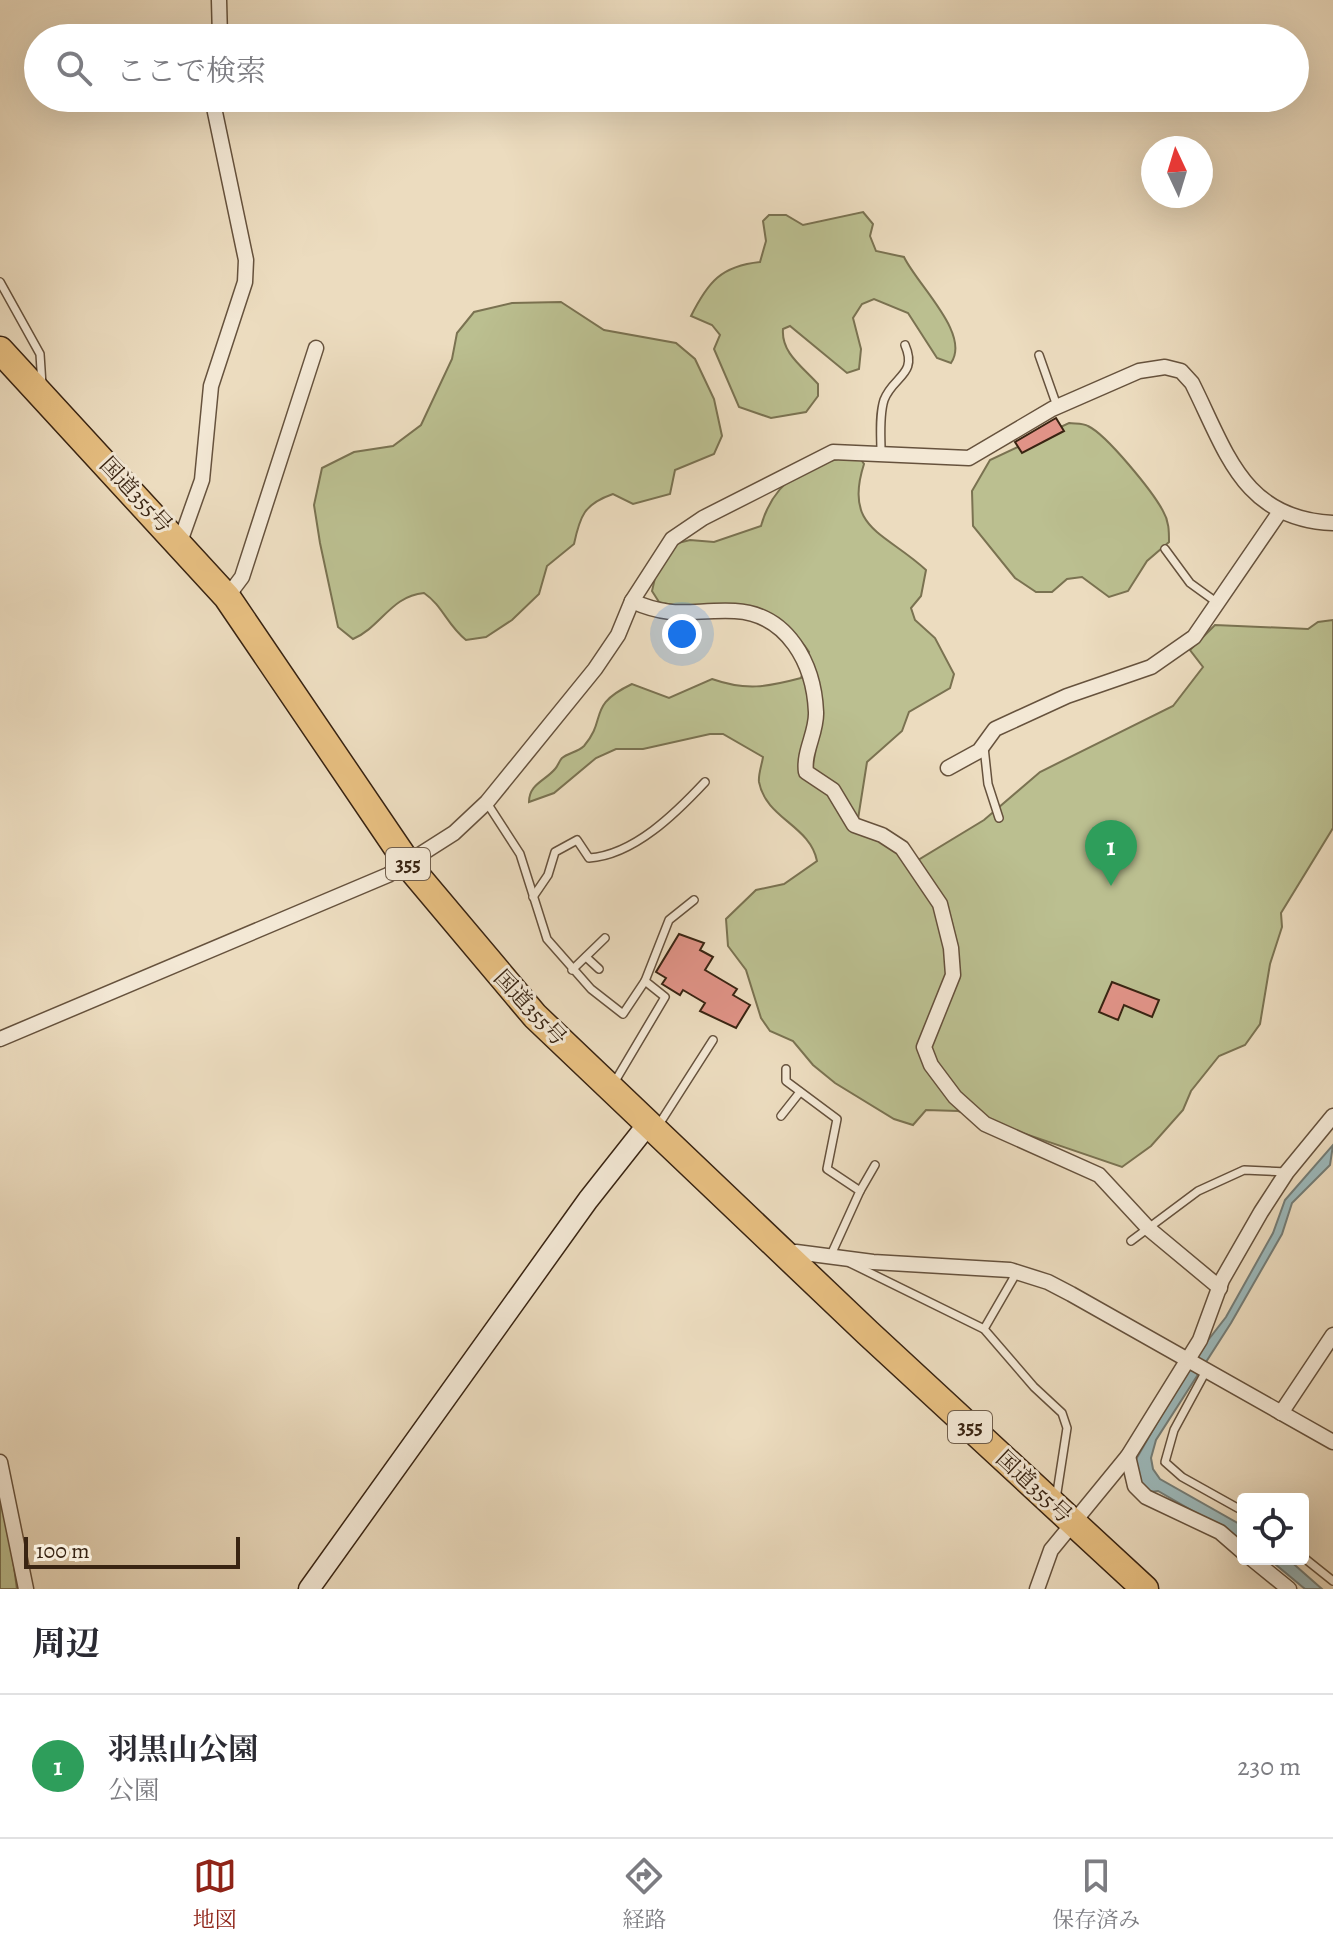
<!DOCTYPE html>
<html lang="ja">
<head>
<meta charset="utf-8">
<style>
	body { margin:0; font-family:Alegreya,"Noto Serif JP",serif; background:#f7f7f7; color:#2b2b33 }
	.controls { position:absolute; right:24px; bottom:24px; display:grid; overflow:hidden; border-radius:8px; box-shadow:0 8px 32px #0002 }
	.controls button { width:72px; height:72px; display:grid; place-items:center; padding:0; border:0; border-bottom:2px solid #e1e1e2; background:#fff; color:#2b2b33; font:40px sans-serif }
	.compass { position:absolute; left:1141px; top:136px; width:72px; height:72px; border-radius:50%; background:#fff; box-shadow:0 8px 32px #0002; rotate:356deg }
	.scale { position:absolute; left:24px; bottom:20px; width:216px; box-sizing:border-box; padding-left:8px; border:4px solid #392412; border-top:0; font-size:22px; line-height:28px; white-space:nowrap; color:#392412; -webkit-text-stroke:6px #f3e8d5; paint-order:stroke }
	.you { position:absolute; left:682px; top:634px; width:28px; height:28px; margin:-20px; border:6px solid #fff; border-radius:50%; background:#1a73e8; box-shadow:0 0 0 12px #1a73e833 }
	.badge { display:grid; place-items:center; width:52px; height:52px; border-radius:50%; background:#8f2418; color:#fff; font-size:26px; font-weight:700 }
	.pin { position:absolute; translate:-50% -66px; filter:drop-shadow(0 2px 4px #0008) }
	.pin::after { content:''; position:absolute; top:42px; width:28px; height:24px; background:inherit; clip-path:polygon(0 0,100% 0,50% 100%) }
	.list { margin:0; padding:0; list-style:none }
	h2 { display:flex; justify-content:space-between; align-items:center; height:104px; margin:0; padding:0 32px; font-size:34px }
	h2 small { font-size:26px; font-weight:400; color:#7c7c81 }
	.list li { display:grid; grid-template-columns:52px 1fr auto; gap:24px; align-items:center; box-sizing:border-box; height:144px; padding:0 32px; border-top:2px solid #e1e1e2 }
	.list b { display:block; font-size:30px; white-space:nowrap }
	.list p { margin:0; font-size:26px; white-space:nowrap; color:#7c7c81 }
	.list em { font-size:26px; font-style:normal; color:#7c7c81 }
	.icon { flex:none; width:44px; height:44px; fill:none; stroke:currentColor; stroke-width:2; stroke-linecap:round; stroke-linejoin:round }
	.map { position:relative; flex:none; width:1333px; height:1589px; overflow:hidden }
	.search { position:absolute; background:#fff; box-shadow:0 8px 32px #0002; left:24px; right:24px; top:24px; height:88px; display:flex; align-items:center; gap:20px; box-sizing:border-box; padding:0 28px; border-radius:44px; color:#7c7c81; font-size:30px }
	.sheet { height:248px; background:#fff }
	nav { display:flex; justify-content:space-around; align-items:center; box-sizing:border-box; height:112px; border-top:2px solid #e1e1e2; background:#fff; font-size:22px; color:#7c7c81 }
	nav a { display:grid; justify-items:center; gap:4px }
	nav .on { color:#8f2418 }
	.map>svg:first-child { display:block }
	.green { fill:#bbbf90; stroke:#7a7251; stroke-width:2 }
	.water { fill:#9cb9bb; stroke:#747d77; stroke-width:2 }
	.building { fill:#e09387; stroke:#392412; stroke-width:2 }
	.lines { fill:none; stroke-linecap:round; stroke-linejoin:round }
	.lane-casing { stroke:#66523d; stroke-width:10 }
	.street-casing { stroke:#66523d; stroke-width:17 }
	.secondary-casing { stroke:#392412; stroke-width:23 }
	.highway-casing { stroke:#392412; stroke-width:29 }
	.lane { stroke:#f3e8d5; stroke-width:7 }
	.street { stroke:#f3e8d5; stroke-width:14 }
	.secondary { stroke:#f3e8d5; stroke-width:20 }
	.highway { stroke:#e6be80; stroke-width:26 }
	.labels { text-anchor:middle; dominant-baseline:central; stroke-width:6; stroke-linejoin:round; paint-order:stroke }
	.shield { fill:#f3e8d5; stroke:#715f4c; stroke-width:2 }
	.shield-label { font-size:20px; font-weight:bold; fill:#392412 }
	.street-label { font-size:22px; fill:#392412; stroke:#f3e8d5 }
</style>
</head>
<body>
<div class="map">
<svg width="1333" height="1589" viewBox="0 0 1333 1589">
	<rect width="100%" height="100%" fill="#ecdcbf"/>
	<filter id="stains"><feTurbulence type="fractalNoise" baseFrequency=".0025" numOctaves="4"/><feColorMatrix values="0 0 0 0 .2 0 0 0 0 .09 0 0 0 0 .02 0 0 0 .5 -.17"/></filter>
	<radialGradient id="worn" r=".72"><stop offset=".6" stop-color="#630" stop-opacity="0"/><stop offset="1" stop-color="#630" stop-opacity=".3"/></radialGradient>
	<g class="green">
		<path d="M863,212L873,224L870,236L876,251L904,257C918,286 971,334 951,363L937,358L908,313L874,299L862,304L853,318L861,349L859,369L847,373L790,326L783,329C781,353 803,367 818,384V396L806,412L771,418L739,407L714,349L720,335L712,325L691,316C708,282 721,266 760,262L766,241L763,221L769,215H786L803,225Z"/>
		<path d="M561,302L604,330L676,343L695,359L714,399L722,436L714,454L675,470L670,494L633,504L613,494C584,504 580,516 574,544L547,566L539,594L512,620L486,637L466,640C447,625 443,606 424,593C391,596 381,627 353,639L338,627L320,543L314,505L322,468L354,452L393,446L421,425L452,359L457,333L474,312L512,303Z"/>
		<path d="M1069,423C1074,424 1083,423 1088,426C1107,435 1153,492 1163,511C1169,521 1169,531 1169,542L1147,561L1128,591L1109,597L1082,577L1067,579L1052,592H1036L1015,578L973,526L972,491L990,460Z"/>
		<path d="M858,455L864,464C843,529 885,532 926,570L921,596L911,608L915,620L935,638L954,674L950,688L909,712L902,731L867,762L858,819L918,860L984,820L1040,772L1173,706L1203,667L1190,650L1215,625L1308,629L1318,622L1333,620V828L1281,913L1282,927L1270,964L1260,1024L1245,1045L1219,1056L1191,1091L1183,1110L1151,1146L1122,1167L958,1111L926,1110L913,1125L894,1119L835,1083L813,1065L793,1041L770,1031L761,1018L746,970L728,946L726,919L756,890L784,884L817,861C810,825 766,819 759,782C758,775 762,764 763,757L723,734H710L643,749H616L596,758L554,793L529,802C529,784 545,781 555,769C558,766 559,761 562,758C568,753 578,752 584,746C608,718 586,706 632,684L669,698L712,679C746,691 767,687 801,678L809,652C771,595 718,617 659,602L652,591L655,578L674,544L690,540L714,542L761,526C775,476 810,463 858,455Z"/>
		<path d="M0,1464L17,1589H0Z"/>
	</g>
	<g class="water">
		<path d="M1333,1145L1330,1165L1292,1203L1282,1234L1231,1323L1156,1440L1151,1458L1153,1469L1160,1479L1243,1526V1540L1158,1491L1150,1492L1141,1483L1135,1461L1195,1357L1226,1317L1273,1233L1285,1200Z"/>
		<path d="M1269,1559H1288L1322,1589H1305Z"/>
	</g>
	<g class="building">
		<path d="M1056,418L1064,431L1022,453L1015,442Z"/>
		<path d="M679,934L704,943L700,950L713,957L705,970L737,989L733,995L750,1005L736,1028L700,1011L705,1003L683,990L680,995L662,984L666,978L656,972Z"/>
		<path d="M1112,982L1159,1000L1152,1017L1124,1005L1118,1020L1099,1012Z"/>
	</g>
	<g class="lines">
		<g class="lane-casing">
			<g id="lane">
				<path d="M0,282L40,354L42,385"/>
				<path d="M1039,355L1057,406"/>
				<path d="M881,452C881,436 879,416 884,400C893,376 918,375 905,345"/>
				<path d="M1165,549L1190,583L1219,604"/>
				<path d="M984,747L988,784L999,818"/>
				<path d="M487,803L520,854L547,939L591,989L623,1014L645,981L665,997L614,1083"/>
				<path d="M533,897L548,875L555,852L577,840L589,858C634,855 676,813 705,782"/>
				<path d="M586,957L599,969"/>
				<path d="M572,970L605,938"/>
				<path d="M645,981L669,920L694,900"/>
				<path d="M786,1069V1081L837,1119L827,1169L860,1191L830,1257"/>
				<path d="M781,1116L800,1092"/>
				<path d="M658,1126L713,1040"/>
				<path d="M860,1191L875,1165"/>
				<path d="M1131,1241L1198,1191L1244,1170L1287,1172"/>
				<path d="M850,1263L984,1329L1034,1387L1062,1413L1067,1428L1056,1499"/>
				<path d="M984,1329L1017,1272"/>
				<path d="M1206,1371L1174,1430L1165,1462L1182,1477L1243,1511"/>
				<path d="M1303,1557L1333,1581"/>
			</g>
		</g>
		<g class="street-casing">
			<g id="street">
				<path d="M219,0L220,38"/>
				<path d="M180,542L202,480L211,386L245,282L246,260L212,98"/>
				<path d="M227,597L242,577L316,348"/>
				<path d="M632,601C674,620 693,609 735,611C788,614 814,664 816,712C817,732 803,752 806,772L833,790L854,825L882,835L902,848L940,904L951,948L953,975L924,1047L931,1065L955,1097L985,1124L1099,1175L1149,1229L1220,1288"/>
				<path d="M948,768L979,751L995,729L1067,696L1151,667L1194,637L1279,513"/>
				<path d="M0,1039L388,875L454,833L487,802L595,669L618,635L632,601L672,539L703,518L833,452L969,458L1052,409L1139,371L1165,367L1181,371L1192,383C1227,453 1243,519 1333,523"/>
				<path d="M786,1254L796,1252L873,1262L1010,1270L1048,1282L1071,1294L1333,1442"/>
				<path d="M1281,1413L1333,1335"/>
				<path d="M1128,1456L1135,1486L1146,1497L1220,1532L1243,1552"/>
				<path d="M0,1462L26,1589"/>
				<path d="M1252,1559L1289,1589"/>
				<path d="M1037,1589L1051,1550L1128,1456L1200,1340L1222,1280L1261,1212L1287,1172L1333,1116"/>
			</g>
		</g>
		<g class="secondary-casing">
			<path id="secondary" d="M309,1589L588,1200L648,1124"/>
		</g>
		<g class="highway-casing">
			<path id="highway" d="M0,350L227,597L413,871L535,1016L868,1333L1145,1589"/>
		</g>
		<use href="#lane" class="lane"/>
		<use href="#street" class="street"/>
		<use href="#secondary" class="secondary"/>
		<use href="#highway" class="highway"/>
	</g>
	<g class="labels">
		<g class="shield">
			<rect x="386" y="848" width="44" height="32" rx="6"/>
			<rect x="948" y="1411" width="44" height="32" rx="6"/>
		</g>
		<g class="shield-label">
			<text x="408" y="864">355</text>
			<text x="970" y="1427">355</text>
		</g>
		<g class="street-label">
			<text transform="translate(136 495) rotate(47)">国道355号</text>
			<text transform="translate(530 1008) rotate(47)">国道355号</text>
			<text transform="translate(1034 1487) rotate(43)">国道355号</text>
		</g>
	</g>
	<rect width="100%" height="100%" filter="url(#stains)"/>
	<rect width="100%" height="100%" fill="url(#worn)"/>
</svg>
<div class="controls">
<button><svg class="icon" aria-label="locate" viewBox="0 0 24 24"><circle cx="12" cy="12" r="6"/><path d="M12 2v4M12 18v4M2 12h4M18 12h4"/></svg></button>
</div>
<svg class="compass" viewBox="-18 -18 36 36"><path d="M0-13l5 13h-10z" fill="#e53935"/><path d="M0 13l5-13h-10z" fill="#7c7c81"/></svg>
<div class="scale">100 m</div>
<div class="you"></div>
<div class="pin badge" style="left:1111px;top:886px;background:#2e9e5b">1</div>
<div class="search"><svg class="icon" aria-label="search" viewBox="0 0 24 24"><circle cx="10" cy="10" r="6"/><path d="M15 15l6 6"/></svg>ここで検索</div>
</div>
<section class="sheet">
<h2>周辺<small></small></h2>
<ul class="list">
<li><span class="badge" style="background:#2e9e5b">1</span><div><b>羽黒山公園</b><p>公園</p></div><em>230 m</em></li>
</ul>
</section>
<nav>
<a class="on"><svg class="icon" aria-label="map" viewBox="0 0 24 24"><path d="M3 6l6-2 6 2 6-2v14l-6 2-6-2-6 2zM9 4v14M15 6v14"/></svg>地図</a>
<a><svg class="icon" aria-label="directions" viewBox="0 0 24 24"><path d="M12 3l9 9-9 9-9-9zM9 14v-3h6M13 9l2 2-2 2"/></svg>経路</a>
<a><svg class="icon" aria-label="saved" viewBox="0 0 24 24"><path d="M7 4h10v16l-5-4-5 4z"/></svg>保存済み</a>
</nav>
</body>
</html>
